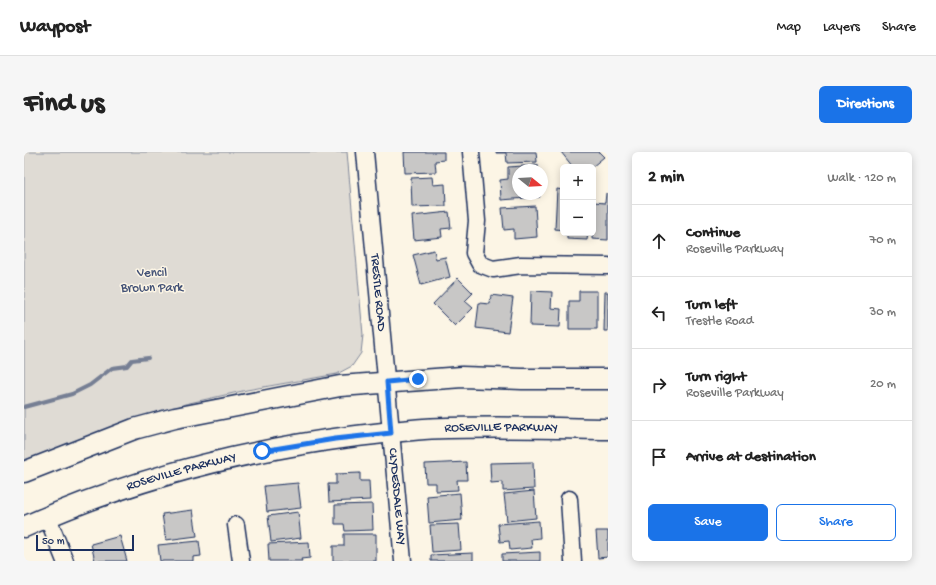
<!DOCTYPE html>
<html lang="en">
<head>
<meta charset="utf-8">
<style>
	body { margin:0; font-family:"Gochi Hand",sans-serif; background:#f6f6f6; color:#222 }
	.controls { position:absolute; right:12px; top:12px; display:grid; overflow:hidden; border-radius:6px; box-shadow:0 2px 10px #0003 }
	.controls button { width:36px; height:36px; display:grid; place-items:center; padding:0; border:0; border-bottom:1px solid #e0e0e0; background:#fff; color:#222; font:20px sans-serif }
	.compass { position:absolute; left:488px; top:12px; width:36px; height:36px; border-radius:50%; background:#fff; box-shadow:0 2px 10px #0003; rotate:108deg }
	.scale { position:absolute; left:12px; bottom:10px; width:98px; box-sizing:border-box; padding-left:4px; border:2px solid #1b2f5e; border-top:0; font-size:11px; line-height:14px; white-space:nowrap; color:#1b2f5e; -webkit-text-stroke:3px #fcf5e5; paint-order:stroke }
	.stop { position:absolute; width:12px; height:12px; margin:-9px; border:3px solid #1a73e8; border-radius:50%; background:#fff }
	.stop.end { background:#1a73e8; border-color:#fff; box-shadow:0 1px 4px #0008 }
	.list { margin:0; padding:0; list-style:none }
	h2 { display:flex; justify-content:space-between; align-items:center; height:52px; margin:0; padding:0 16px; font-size:17px }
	h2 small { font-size:13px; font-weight:400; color:#767676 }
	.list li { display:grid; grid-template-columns:26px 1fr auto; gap:12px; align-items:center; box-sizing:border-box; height:72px; padding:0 16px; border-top:1px solid #e0e0e0 }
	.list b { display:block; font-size:15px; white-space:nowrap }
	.list p { margin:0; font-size:13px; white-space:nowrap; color:#767676 }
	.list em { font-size:13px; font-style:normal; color:#767676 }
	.actions { display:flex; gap:8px; padding:12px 16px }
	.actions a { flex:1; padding:9px 0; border:1px solid #1a73e8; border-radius:6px; text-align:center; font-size:14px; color:#1a73e8 }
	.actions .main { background:#1a73e8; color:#fff }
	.icon { flex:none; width:22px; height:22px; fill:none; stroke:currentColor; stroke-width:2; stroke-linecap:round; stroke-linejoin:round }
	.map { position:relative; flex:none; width:584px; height:409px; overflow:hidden; border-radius:6px }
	header { display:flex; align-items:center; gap:24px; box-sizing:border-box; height:56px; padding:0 20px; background:#fff; border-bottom:1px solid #e0e0e0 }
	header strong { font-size:19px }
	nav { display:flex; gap:22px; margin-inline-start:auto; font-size:14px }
	.intro { display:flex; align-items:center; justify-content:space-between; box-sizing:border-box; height:96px; padding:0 24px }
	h1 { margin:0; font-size:28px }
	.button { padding:10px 18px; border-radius:6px; background:#1a73e8; color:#fff; font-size:14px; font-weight:700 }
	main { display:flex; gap:24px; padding:0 24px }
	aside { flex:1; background:#fff; border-radius:6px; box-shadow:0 2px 10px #0003 }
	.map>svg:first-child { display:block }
	.green { fill:#dfdbd4; stroke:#7d8599 }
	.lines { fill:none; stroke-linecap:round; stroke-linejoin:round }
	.stream { stroke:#767f94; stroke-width:4 }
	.building { fill:#c8c7c6; stroke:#1b2f5e }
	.minor-casing { stroke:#1b2f5e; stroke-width:19 }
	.major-casing { stroke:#1b2f5e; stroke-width:23 }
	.minor { stroke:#fcf5e5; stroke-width:16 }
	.major { stroke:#fcf5e5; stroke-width:20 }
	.route { stroke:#1a73e8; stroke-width:5 }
	.labels { text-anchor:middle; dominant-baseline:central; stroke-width:3; stroke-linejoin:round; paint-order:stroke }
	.park-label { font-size:13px; fill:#425176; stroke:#fcf5e5 }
	.street-label { font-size:13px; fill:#1b2f5e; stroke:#fcf5e5 }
</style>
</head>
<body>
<header>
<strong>Waypost</strong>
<nav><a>Map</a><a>Layers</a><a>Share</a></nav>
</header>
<div class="intro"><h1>Find us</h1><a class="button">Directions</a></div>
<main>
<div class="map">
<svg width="584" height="409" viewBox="0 0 584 409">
	<rect width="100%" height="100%" fill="#fcf5e5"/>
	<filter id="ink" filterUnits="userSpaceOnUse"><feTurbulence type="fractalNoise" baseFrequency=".025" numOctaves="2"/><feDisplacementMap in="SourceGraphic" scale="8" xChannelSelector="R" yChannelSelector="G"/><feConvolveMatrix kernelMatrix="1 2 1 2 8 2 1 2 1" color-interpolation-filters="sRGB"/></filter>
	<g filter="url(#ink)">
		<path class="green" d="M0,0H323L339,183L337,201L328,214L313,222L223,238L161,252L0,317Z"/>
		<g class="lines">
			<path class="stream" d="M0,255L48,242L66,233L88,216L103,214L108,208L124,206"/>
		</g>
		<g class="building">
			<path d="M380,0H420V8L411,9L412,20L381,21Z"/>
			<path d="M472,0H512L513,10L483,11L482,1H472Z"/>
			<path d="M537,0H575L580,5L568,15H549Z"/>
			<path d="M514,13V18H494V42H515L516,45L477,48L476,28L484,27V15Z"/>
			<path d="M408,25L409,33L421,32L422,54L388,55L387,26Z"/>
			<path d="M533,37L539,38V78L531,77Z"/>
			<path d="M582,41L584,42V88L568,87L570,50L581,51Z"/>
			<path d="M511,54L513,85L490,87V77L480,78L478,56Z"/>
			<path d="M425,60L427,76L417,77L418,85L390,88L388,64Z"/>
			<path d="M543,81H564L563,88L543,87Z"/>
			<path d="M410,98L412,107L421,105L426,125L397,133L389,103Z"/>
			<path d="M434,126L449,141L441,149L449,156L431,174L409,152Z"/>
			<path d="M507,139L528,140L527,156L537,157L536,175L506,174Z"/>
			<path d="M555,139H573V177H545V149H555Z"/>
			<path d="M581,140H584V179H580Z"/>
			<path d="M467,143L489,146L484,180L452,176L455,151L466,152Z"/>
			<path d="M442,310L443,328H433L434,338L412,339V331H402L401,312Z"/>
			<path d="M509,310L510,337L479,339V330L467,331L466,311Z"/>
			<path d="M336,321V329H345L346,348L305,350L304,332H312V322Z"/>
			<path d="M274,331L277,356L243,360L240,334Z"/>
			<path d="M510,339L512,366L483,369L480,342Z"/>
			<path d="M436,341L438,368L405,371L403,344Z"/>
			<path d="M348,352L349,378L321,379L320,372H311V353Z"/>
			<path d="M169,358L173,384L142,388L138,362Z"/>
			<path d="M274,360L277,386L247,390L244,364Z"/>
			<path d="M515,369L516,386L507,387L508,396L486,398L485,389L476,390L474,372Z"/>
			<path d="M435,372L437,398L408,400L406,373Z"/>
			<path d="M572,379H584V405L574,406Z"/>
			<path d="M320,382H352V409H309V394H320Z"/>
			<path d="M96,384L103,409H71L67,392Z"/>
			<path d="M175,389L177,404L169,405V409H136L134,393Z"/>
			<path d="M285,390L286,406L277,407L278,409H245L244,392Z"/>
			<path d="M516,400V409H478V402Z"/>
			<path d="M449,401V409H407V403Z"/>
		</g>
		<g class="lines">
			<g class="minor-casing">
				<g id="minor">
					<path id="s1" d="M341,0L379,409"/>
					<path d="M447,0L453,69L450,101L456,112L469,117L497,113L584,114"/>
					<path d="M545,347L549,409"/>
					<path d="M23,364L41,409"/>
					<path d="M212,373L217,409"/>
				</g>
			</g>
			<g class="major-casing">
				<g id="major">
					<path d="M0,320L110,277L151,266L316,234L438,225L498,227H584"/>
					<path id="s2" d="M0,375C105,328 211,300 325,285C350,282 375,279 400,277C461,274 523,276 584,277"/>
				</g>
			</g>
			<use href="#minor" class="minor"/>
			<use href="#major" class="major"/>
		</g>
	</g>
	<g class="lines" filter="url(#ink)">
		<path class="route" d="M238,299L311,287L367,281L363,230L394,227"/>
	</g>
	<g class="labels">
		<g class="park-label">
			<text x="128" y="121">Vencil<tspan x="128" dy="15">Brown Park</tspan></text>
		</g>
		<g class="street-label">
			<text stroke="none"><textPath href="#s1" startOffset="141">TRESTLE ROAD</textPath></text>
			<text stroke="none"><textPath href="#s2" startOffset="491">ROSEVILLE PARKWAY</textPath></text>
			<text stroke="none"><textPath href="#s2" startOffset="167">ROSEVILLE PARKWAY</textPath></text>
			<text stroke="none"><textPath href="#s1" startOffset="346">CLYDESDALE WAY</textPath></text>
		</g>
	</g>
</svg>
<div class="controls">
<button>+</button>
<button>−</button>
</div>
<svg class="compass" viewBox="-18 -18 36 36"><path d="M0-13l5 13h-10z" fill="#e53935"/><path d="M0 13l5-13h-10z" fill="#767676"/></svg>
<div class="scale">50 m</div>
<div class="stop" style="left:238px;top:299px"></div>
<div class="stop end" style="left:394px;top:227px"></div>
</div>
<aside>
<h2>2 min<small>Walk · 120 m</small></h2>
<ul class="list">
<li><svg class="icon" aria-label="ahead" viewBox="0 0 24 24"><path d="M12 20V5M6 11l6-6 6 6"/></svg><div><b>Continue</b><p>Roseville Parkway</p></div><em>70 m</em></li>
<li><svg class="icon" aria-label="left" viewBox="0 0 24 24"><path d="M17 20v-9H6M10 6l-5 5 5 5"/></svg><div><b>Turn left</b><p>Trestle Road</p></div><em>30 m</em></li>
<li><svg class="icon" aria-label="right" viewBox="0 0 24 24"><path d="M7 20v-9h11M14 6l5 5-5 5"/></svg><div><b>Turn right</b><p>Roseville Parkway</p></div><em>20 m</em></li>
<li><svg class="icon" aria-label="arrive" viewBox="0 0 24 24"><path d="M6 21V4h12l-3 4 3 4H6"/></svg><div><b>Arrive at destination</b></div></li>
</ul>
<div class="actions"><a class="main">Save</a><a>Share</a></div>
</aside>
</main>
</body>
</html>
